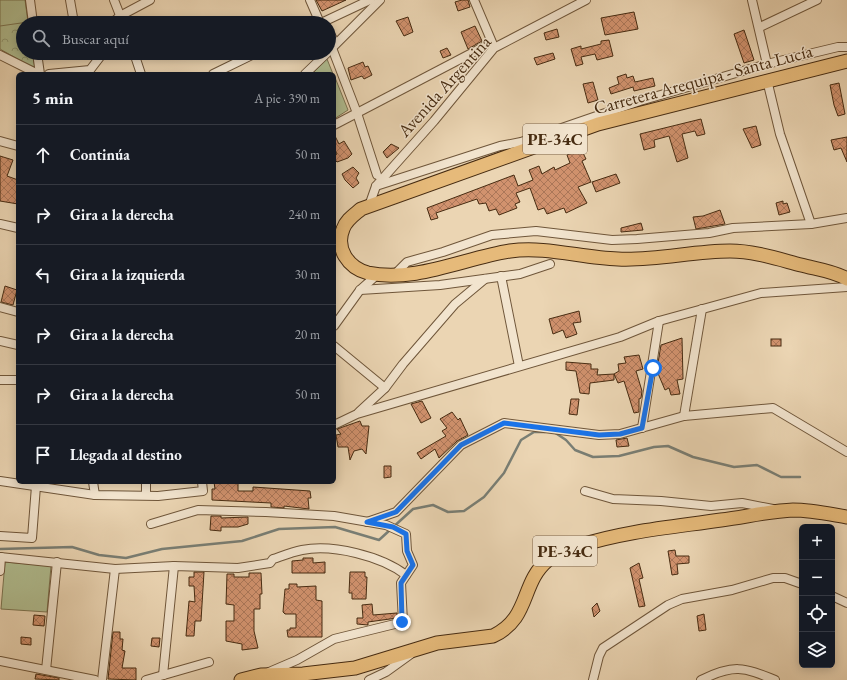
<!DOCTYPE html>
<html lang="es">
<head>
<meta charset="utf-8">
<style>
	body { margin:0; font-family:"EB Garamond",serif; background:#20242c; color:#f1f3f6 }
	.controls { position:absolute; right:12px; bottom:12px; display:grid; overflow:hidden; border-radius:6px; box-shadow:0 2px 10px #0003 }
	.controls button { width:36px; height:36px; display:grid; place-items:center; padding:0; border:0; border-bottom:1px solid #363941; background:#171b24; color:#f1f3f6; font:20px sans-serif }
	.stop { position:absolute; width:12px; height:12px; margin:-9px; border:3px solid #1a73e8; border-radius:50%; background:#fff }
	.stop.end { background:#1a73e8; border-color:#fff; box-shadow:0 1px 4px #0008 }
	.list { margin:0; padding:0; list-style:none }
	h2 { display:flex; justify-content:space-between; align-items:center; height:52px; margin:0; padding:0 16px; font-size:17px }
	h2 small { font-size:13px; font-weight:400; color:#9ea1a6 }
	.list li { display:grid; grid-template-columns:26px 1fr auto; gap:12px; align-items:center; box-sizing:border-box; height:60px; padding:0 16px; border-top:1px solid #363941 }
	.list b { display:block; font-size:15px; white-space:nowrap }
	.list em { font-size:13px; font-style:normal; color:#9ea1a6 }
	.icon { flex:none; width:22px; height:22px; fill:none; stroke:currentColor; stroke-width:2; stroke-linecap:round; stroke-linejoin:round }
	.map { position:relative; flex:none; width:847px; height:680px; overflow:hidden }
	.search { position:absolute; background:#171b24; box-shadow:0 2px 10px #0003; left:16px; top:16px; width:320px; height:44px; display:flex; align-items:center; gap:10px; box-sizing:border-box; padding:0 14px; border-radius:22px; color:#9ea1a6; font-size:15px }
	.panel { position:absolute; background:#171b24; box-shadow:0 2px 10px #0003; left:16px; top:72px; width:320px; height:412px; border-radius:6px }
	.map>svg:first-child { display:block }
	.park { fill:url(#park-crowns); stroke:#7c7451 }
	.garden { fill:#b1be91; stroke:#7c7451 }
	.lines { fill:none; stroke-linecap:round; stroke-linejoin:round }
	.stream { stroke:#797e74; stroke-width:2.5 }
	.building { fill:url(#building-cross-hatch); stroke:#462b11 }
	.street-casing { stroke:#6f563a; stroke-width:10 }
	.primary-casing { stroke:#462b11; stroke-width:15 }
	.street { stroke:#f2e4ce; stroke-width:8 }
	.primary { stroke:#e6ba7a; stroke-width:13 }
	.route { stroke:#1a73e8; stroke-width:5 }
	.labels { text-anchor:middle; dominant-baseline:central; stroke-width:3; stroke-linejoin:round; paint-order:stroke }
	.shield { fill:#f2e4ce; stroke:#7a624a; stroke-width:1 }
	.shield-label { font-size:17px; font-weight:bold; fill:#462b11 }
	.street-label { font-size:18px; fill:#462b11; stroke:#f2e4ce }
</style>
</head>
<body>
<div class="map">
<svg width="847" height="680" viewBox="0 0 847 680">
	<defs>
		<pattern id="park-crowns" width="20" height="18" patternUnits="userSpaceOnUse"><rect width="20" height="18" fill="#b1be91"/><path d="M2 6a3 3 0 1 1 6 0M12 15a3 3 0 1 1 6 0" fill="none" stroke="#929b75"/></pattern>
		<pattern id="building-cross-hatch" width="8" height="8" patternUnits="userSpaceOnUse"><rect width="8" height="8" fill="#d1926e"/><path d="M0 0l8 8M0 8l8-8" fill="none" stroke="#ab7759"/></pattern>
	</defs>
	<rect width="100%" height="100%" fill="#ebd5b3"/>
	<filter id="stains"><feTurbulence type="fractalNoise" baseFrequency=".005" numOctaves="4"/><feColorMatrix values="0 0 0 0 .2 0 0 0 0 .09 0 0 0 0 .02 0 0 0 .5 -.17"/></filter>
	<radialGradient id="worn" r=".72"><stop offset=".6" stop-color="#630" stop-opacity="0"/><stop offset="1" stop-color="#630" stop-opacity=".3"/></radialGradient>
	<path class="park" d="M0,0H26L29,23H23V53H33L35,69L0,49Z"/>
	<g class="garden">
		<path d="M0,0H25L28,22L0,26Z"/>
		<path d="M327,59L333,74H312Z"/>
		<path d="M334,75L348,110L334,119Z"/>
		<path d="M5,562L51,566L47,612L1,609Z"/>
	</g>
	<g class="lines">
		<g class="stream">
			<path d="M554,432L566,440L575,450L593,457L619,456L654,447L668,446L693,457L734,467L757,465L781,477H800"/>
			<path d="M0,549L72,547L99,555L126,558L162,549L242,541L279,529L335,527L379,540L413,509L433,505L448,512L464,511L484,497L504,473L521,440L534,432H545"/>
		</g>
	</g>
	<g class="building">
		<path d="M316,0H346L322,11Z"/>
		<path d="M462,0H468L470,7L458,11L455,2Z"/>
		<path d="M634,12L638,29L605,35L601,18Z"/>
		<path d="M408,17L413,32L404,36L396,21Z"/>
		<path d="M475,26L482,41L468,49L461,32Z"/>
		<path d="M557,29L559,37L546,40L544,33Z"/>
		<path d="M744,30L754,60L744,63L734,34Z"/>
		<path d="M609,40L613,56L597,60L595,54L581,57L583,64L576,66L571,49L581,46V49L601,44V41Z"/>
		<path d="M447,48L451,55L443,58L440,51Z"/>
		<path d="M553,53L555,59L537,65L534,58Z"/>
		<path d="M363,62L365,67L368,66L372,75L364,79L362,76L351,80L348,68Z"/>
		<path d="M626,74L627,78L633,76L635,82L653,78L655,86L634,91L633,87L611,94L609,88L619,84L617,77Z"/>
		<path d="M593,82L598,100L588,103L583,84Z"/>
		<path d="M839,83L845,114L838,116L834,105L830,85Z"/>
		<path d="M701,119L705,134L697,136L695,131L682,134L688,158L677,162L669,136L654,140L655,147L644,150L640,134Z"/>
		<path d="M756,126L761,145L752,148L743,129Z"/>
		<path d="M334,134L339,144L344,141L352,154L348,158L337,162L334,159V156L337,154L334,148Z"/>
		<path d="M847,137V162L841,148L834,150L831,140Z"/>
		<path d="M391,144L399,148L387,158L383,152Z"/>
		<path d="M581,149L586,159L582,161L591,182L578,187L587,203L566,213L564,208L547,214L544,208L538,210L530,188L516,193L520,202L515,204L517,208L499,215L496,209L489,211L486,203L479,204L477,199L436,213L438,218L431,220L427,208L514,175L518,186L533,180L529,170L539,166L542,174L554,167L555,170L570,163L567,155Z"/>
		<path d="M0,156L13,160L7,176L18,180V204L0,201Z"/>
		<path d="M353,167L359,173L356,178L359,183L353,188L345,180L342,174Z"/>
		<path d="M616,174L620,183L596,192L592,182Z"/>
		<path d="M783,201V204L787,203L790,212L779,215L776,203Z"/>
		<path d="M720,210L725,224L696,229L693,217L703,216Z"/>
		<path d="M641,223L643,230L621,232V228Z"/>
		<path d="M5,286L17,290L13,305L1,302Z"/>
		<path d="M579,311L581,322L573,323L577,334L566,338L563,330L553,334L549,319Z"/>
		<path d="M682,338L683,379L677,380L680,394L671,395L669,388L665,390L657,371H659L658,363L661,345Z"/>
		<rect x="771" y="339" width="10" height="7"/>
		<path d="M639,355L643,369L636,371L642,391L641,398L639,399V412L634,413L624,381L618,383L614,374L619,371L618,364L626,363L624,357Z"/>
		<path d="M566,362L591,364V369H598L597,375L614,374V380L590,383L589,394L580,393L576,371L566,370Z"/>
		<path d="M571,399H579L577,415L569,414Z"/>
		<path d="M422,401L431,418L421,423L411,404Z"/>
		<path d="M452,412L458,420L460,418L468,435L457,441L439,458L435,449L421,459L417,453L446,436L442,431L447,428L440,419Z"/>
		<path d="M360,421L362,426H369L366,454L362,449L354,451L350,460L348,447H338L336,435L341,434L337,429Z"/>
		<path d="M627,438L629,446L617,447L616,440Z"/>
		<path d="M384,466H391V477L384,478Z"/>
		<path d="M214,482H238V491H253V487L310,491L311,498H308L309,509L284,506V508L271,507V503L212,500V489H215Z"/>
		<path d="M211,516H221V518L248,517V524L238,527H221V531L210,530Z"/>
		<path d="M675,550L676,556H689V563L677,564L678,574L672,575L668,551Z"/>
		<path d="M303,558H313V563L325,562V573H292V561L303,560Z"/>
		<path d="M639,563L643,578L639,579L645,606L639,607L630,568Z"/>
		<path d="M194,572H204L201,621H195L194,636H186L189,601L195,602L194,586H189V577H194Z"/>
		<path d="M350,572H365V577H367L366,599H352V593H349Z"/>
		<path d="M249,573H261L262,594H260V609H254V631L258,648L242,650V644L226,641V621H234V605L226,604L227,574H234V577H249Z"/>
		<path d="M289,584H297V587L316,586V600L322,601V637H288L287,630H290V628H296V614H285L283,612L285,589H289Z"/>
		<path d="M597,603L600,611L594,617L592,608Z"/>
		<path d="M372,604L373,615L397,613V618L368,622V625L357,624V618H363L362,605Z"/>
		<path d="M704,614L706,630L699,631L697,616Z"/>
		<path d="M34,615L45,616L44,626L33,625Z"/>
		<path d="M113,632H120V639H123L122,650L125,651L122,668H136V680L108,679Z"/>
		<path d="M21,637L31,638V645L21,644Z"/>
		<path d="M152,638H160L159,647L151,646Z"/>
		<path d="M36,674L59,678V680L35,679Z"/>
	</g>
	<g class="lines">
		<g class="street-casing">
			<g id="street">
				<path d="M30,0L33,23"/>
				<path d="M70,0L74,23"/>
				<path d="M114,0L123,23"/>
				<path d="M310,0L320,23"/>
				<path d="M474,0L494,47"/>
				<path d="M752,0L767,64"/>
				<path d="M112,23L120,16L150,0"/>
				<path d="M321,23L370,0"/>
				<path d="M760,27L817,0"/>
				<path d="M329,33L333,39L332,48L357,113L377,175"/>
				<path d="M331,49L380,0"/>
				<path d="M37,53L40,74"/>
				<path d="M134,53L141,74"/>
				<path d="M0,55L38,74"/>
				<path d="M49,74L90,70L103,53"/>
				<path d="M213,74L256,53"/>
				<path d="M305,74L327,53"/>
				<path d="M767,80L780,134L811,224"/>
				<path d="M334,125L491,43"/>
				<path d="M0,141L18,146"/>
				<path d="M376,186L500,146L521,142L640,101L767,64L838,47H847"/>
				<path d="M369,206L376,186L434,121L494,48L586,0"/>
				<path d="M0,224L18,228"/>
				<path d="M395,274L407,262L443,252L492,235L536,231L612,240L637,239L709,233L733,228L811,224L847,218"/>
				<path d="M501,276L519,366"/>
				<path d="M360,290L440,285L520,274L550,264"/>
				<path d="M0,307L18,312"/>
				<path d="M334,326L360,290L378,274"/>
				<path d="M0,341L18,345"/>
				<path d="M334,346L385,388"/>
				<path d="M0,380H18"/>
				<path d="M359,412L385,388L403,364L455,304L485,279"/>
				<path d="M684,416L702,309"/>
				<path d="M334,425L357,414L620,337L659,321L761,293L847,287"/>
				<path d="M642,428L659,321"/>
				<path d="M0,481L95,495L158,496L203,491L202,482"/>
				<path d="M93,482L95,495"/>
				<path d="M146,482V495"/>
				<path d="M585,491L613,499L661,501L711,506L742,503L773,509"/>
				<path d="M367,522L396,512L461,445L504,423L599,435L620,434L684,416L773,408L847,452"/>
				<path d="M151,524L198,510L266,512L334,516L386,525L406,534L407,551L413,565L401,583L403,622L334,639L297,660L269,672"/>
				<path d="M0,536L32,538L36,486"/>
				<path d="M0,557L115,569L174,566L238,568L270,563L273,559C282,556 292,552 302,550C333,544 381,556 406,575"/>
				<path d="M0,571L1,557"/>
				<path d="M832,596L847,603"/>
				<path d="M0,661L95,680"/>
				<path d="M46,670L57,562"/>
				<path d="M163,675L174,566"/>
				<path d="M102,680L115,569"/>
				<path d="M146,680L209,662"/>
				<path d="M369,680L386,672L411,654"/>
				<path d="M593,680L599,656L603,648L668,605L682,599L732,590L773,578H785L802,584"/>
				<path d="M701,680C734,664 743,667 775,680"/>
			</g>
		</g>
		<g class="primary-casing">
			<g id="primary">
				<path d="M847,61L598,124L361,209C354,215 346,220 343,229C335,248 348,268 368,273C414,283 465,258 510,251C546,246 582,258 618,259C655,261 693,251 730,251C754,251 778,259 801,265C816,269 834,271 847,279"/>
				<path d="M241,680L261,675L303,674L355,668L437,643L493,636C531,618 520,583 548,560C556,553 568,549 578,546C625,531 673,527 721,520C745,517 769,511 793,510C811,510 829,514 847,517"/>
			</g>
		</g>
		<use href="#street" class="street"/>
		<use href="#primary" class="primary"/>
	</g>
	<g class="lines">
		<path class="route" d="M402,622L401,583L413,565L407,551L406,534L393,527L367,522L396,512L461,445L504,423L599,435L620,434L642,428L653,368"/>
	</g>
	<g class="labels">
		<g class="shield">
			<rect x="523" y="124" width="64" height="30" rx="3"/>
			<rect x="533" y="536" width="64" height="30" rx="3"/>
		</g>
		<g class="shield-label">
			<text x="555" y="139">PE-34C</text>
			<text x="565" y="551">PE-34C</text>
		</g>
		<g class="street-label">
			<text transform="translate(703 79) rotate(-15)">Carretera Arequipa - Santa Lucía</text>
			<text transform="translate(444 86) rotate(-48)">Avenida Argentina</text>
		</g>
	</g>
	<rect width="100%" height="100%" filter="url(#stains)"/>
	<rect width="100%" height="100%" fill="url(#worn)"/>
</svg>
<div class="controls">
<button>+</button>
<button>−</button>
<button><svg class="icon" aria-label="locate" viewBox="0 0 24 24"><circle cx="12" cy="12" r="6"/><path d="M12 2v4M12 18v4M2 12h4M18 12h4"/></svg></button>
<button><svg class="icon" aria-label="layers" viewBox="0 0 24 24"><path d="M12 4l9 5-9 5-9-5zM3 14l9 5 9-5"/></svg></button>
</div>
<div class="stop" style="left:653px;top:368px"></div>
<div class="stop end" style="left:402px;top:622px"></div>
<div class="search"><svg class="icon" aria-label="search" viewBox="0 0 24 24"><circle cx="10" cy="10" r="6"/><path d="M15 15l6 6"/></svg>Buscar aquí</div>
<section class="panel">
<h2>5 min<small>A pie · 390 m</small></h2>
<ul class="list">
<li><svg class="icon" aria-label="ahead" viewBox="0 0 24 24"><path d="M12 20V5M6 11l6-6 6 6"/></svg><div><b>Continúa</b></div><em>50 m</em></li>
<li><svg class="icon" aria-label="right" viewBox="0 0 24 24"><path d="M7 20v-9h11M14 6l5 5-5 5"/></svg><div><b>Gira a la derecha</b></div><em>240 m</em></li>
<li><svg class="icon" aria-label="left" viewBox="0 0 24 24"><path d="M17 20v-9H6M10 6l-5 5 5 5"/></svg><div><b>Gira a la izquierda</b></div><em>30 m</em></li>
<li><svg class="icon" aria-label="right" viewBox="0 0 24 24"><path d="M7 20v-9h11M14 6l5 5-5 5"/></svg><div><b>Gira a la derecha</b></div><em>20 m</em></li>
<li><svg class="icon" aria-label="right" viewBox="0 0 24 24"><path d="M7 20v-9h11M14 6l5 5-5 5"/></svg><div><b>Gira a la derecha</b></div><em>50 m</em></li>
<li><svg class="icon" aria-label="arrive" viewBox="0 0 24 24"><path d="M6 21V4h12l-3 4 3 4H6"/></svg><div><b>Llegada al destino</b></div></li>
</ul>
</section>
</div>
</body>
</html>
